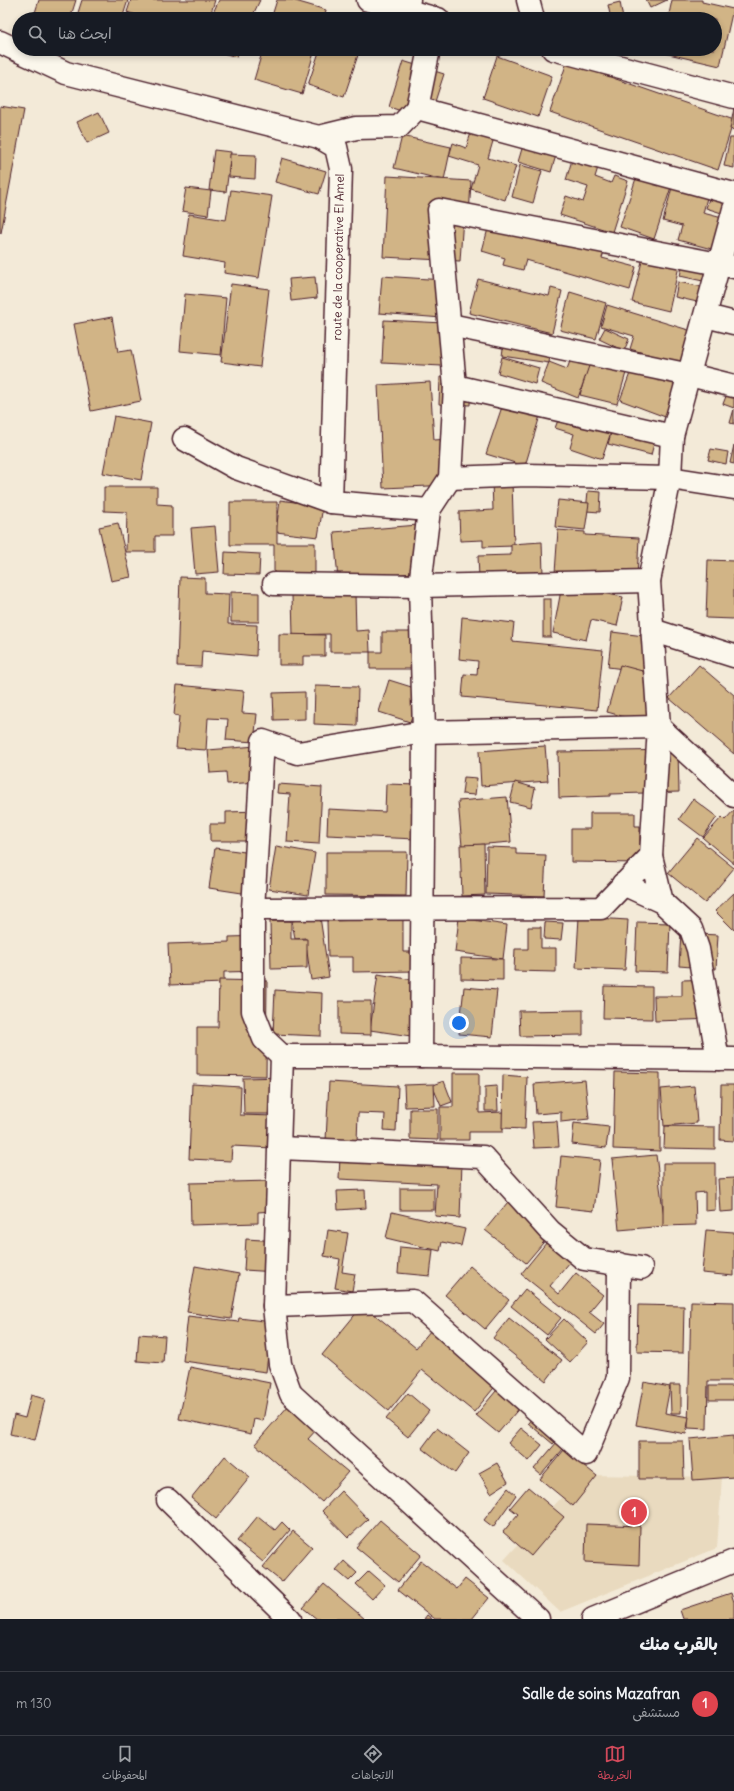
<!DOCTYPE html>
<html lang="ar">
<head>
<meta charset="utf-8">
<style>
	body { margin:0; font-family:Delius,"Playpen Sans Arabic",sans-serif; background:#20242c; color:#f1f3f6; direction:rtl }
	.you { position:absolute; left:459px; top:1023px; width:14px; height:14px; margin:-10px; border:3px solid #fff; border-radius:50%; background:#1a73e8; box-shadow:0 0 0 6px #1a73e833 }
	.badge { display:grid; place-items:center; width:26px; height:26px; border-radius:50%; background:#d1495b; color:#fff; font-size:13px; font-weight:700 }
	.pin { position:absolute; translate:-50% -50%; border:2px solid #fff; box-shadow:0 1px 4px #0006 }
	.list { margin:0; padding:0; list-style:none }
	h2 { display:flex; justify-content:space-between; align-items:center; height:52px; margin:0; padding:0 16px; font-size:17px }
	h2 small { font-size:13px; font-weight:400; color:#9ea1a6 }
	.list li { display:grid; grid-template-columns:26px 1fr auto; gap:12px; align-items:center; box-sizing:border-box; height:64px; padding:0 16px; border-top:1px solid #363941 }
	.list b { display:block; font-size:15px; white-space:nowrap }
	.list p { margin:0; font-size:13px; white-space:nowrap; color:#9ea1a6 }
	.list em { font-size:13px; font-style:normal; color:#9ea1a6 }
	.icon { flex:none; width:22px; height:22px; fill:none; stroke:currentColor; stroke-width:2; stroke-linecap:round; stroke-linejoin:round }
	.map { position:relative; flex:none; width:734px; height:1619px; overflow:hidden; direction:ltr }
	.search { position:absolute; background:#171b24; box-shadow:0 2px 6px #0003; left:12px; right:12px; top:12px; height:44px; display:flex; align-items:center; gap:10px; box-sizing:border-box; padding:0 14px; border-radius:22px; color:#9ea1a6; font-size:15px }
	.sheet { height:116px; background:#171b24 }
	nav { display:flex; justify-content:space-around; align-items:center; box-sizing:border-box; height:56px; border-top:1px solid #363941; background:#171b24; font-size:11px; color:#9ea1a6 }
	nav a { display:grid; justify-items:center; gap:2px }
	nav .on { color:#d1495b }
	.map>svg:first-child { display:block }
	.built { fill:#e9dabf }
	.building { fill:#d1b486; stroke:#4a1f2b }
	.lines { fill:none; stroke-linecap:round; stroke-linejoin:round }
	.street-casing { stroke:#4a1f2b; stroke-width:25 }
	.secondary-casing { stroke:#4a1f2b; stroke-width:25 }
	.street { stroke:#fbf7ec; stroke-width:22 }
	.secondary { stroke:#fbf7ec; stroke-width:22 }
	.labels { text-anchor:middle; dominant-baseline:central; stroke-width:3; stroke-linejoin:round; paint-order:stroke }
	.street-label { font-size:12px; fill:#4a1f2b; stroke:#fbf7ec }
</style>
</head>
<body>
<div class="map">
<svg width="734" height="1619" viewBox="0 0 734 1619">
	<rect width="100%" height="100%" fill="#f3ead8"/>
	<filter id="ink" filterUnits="userSpaceOnUse"><feTurbulence type="fractalNoise" baseFrequency=".025" numOctaves="2"/><feDisplacementMap in="SourceGraphic" scale="8" xChannelSelector="R" yChannelSelector="G"/><feConvolveMatrix kernelMatrix="1 2 1 2 8 2 1 2 1" color-interpolation-filters="sRGB"/></filter>
	<g filter="url(#ink)">
		<path class="built" d="M582,1475L722,1477L717,1548L560,1612L504,1560Z"/>
		<g class="building">
			<path d="M39,0H76L70,19H33Z"/>
			<path d="M82,0H128L122,19H76Z"/>
			<path d="M131,0H215L209,19H149L127,12Z"/>
			<path d="M219,0H260L251,19H221L212,15Z"/>
			<path d="M277,0H292L326,10L324,19H271Z"/>
			<path d="M646,0H667L650,8Z"/>
			<path d="M672,0H702V2L733,9L720,66L660,52L661,49H715V19H668Z"/>
			<path d="M620,2L623,19H611L608,5Z"/>
			<path d="M127,13L140,19H125Z"/>
			<path d="M208,49H239L237,57Z"/>
			<path d="M263,49H315L302,94L254,80Z"/>
			<path d="M320,49H360L344,97L308,85Z"/>
			<path d="M497,56L552,76L538,117L483,98Z"/>
			<path d="M403,61L444,74L429,120L389,107Z"/>
			<path d="M567,62L734,120L718,170L550,112Z"/>
			<path d="M0,106L24,110L1,233L0,232Z"/>
			<path d="M734,108V130L730,129Z"/>
			<path d="M99,112L109,133L87,143L77,122Z"/>
			<path d="M474,124L496,131L488,158L516,166L505,200L471,189L478,165L449,156L453,143L466,148Z"/>
			<path d="M527,132L560,142L551,172L518,162Z"/>
			<path d="M402,136L451,147L444,180L394,168Z"/>
			<path d="M730,138H734V168L724,166Z"/>
			<path d="M214,150L231,152L226,192L209,190Z"/>
			<path d="M575,150L601,158L595,177L611,183L614,176L628,181L612,232L560,215L566,196L583,202L588,187L566,180Z"/>
			<path d="M230,154L256,155L255,179L229,177Z"/>
			<path d="M282,158L326,171L319,194L275,182Z"/>
			<path d="M520,165L542,171L533,203L512,197Z"/>
			<path d="M640,166L674,178L654,239L620,227Z"/>
			<path d="M387,176L471,181L469,217H463L460,261L383,257Z"/>
			<path d="M674,180L709,190L703,213L734,221V255L678,240L682,226L663,221Z"/>
			<path d="M714,184L734,217L706,208Z"/>
			<path d="M186,188L211,191L208,215L182,211Z"/>
			<path d="M231,190L272,196L259,278L224,273L225,263L183,256L189,214L226,220Z"/>
			<path d="M493,210L607,242L602,258L636,267L630,290L526,260L523,270L503,265L505,258L482,251Z"/>
			<path d="M645,249L681,257L669,311L632,302Z"/>
			<path d="M684,257L725,267L721,285L680,276Z"/>
			<path d="M382,276L444,280L442,318L379,313Z"/>
			<path d="M315,277L317,298L291,301L289,279Z"/>
			<path d="M478,279L549,296L551,288L562,291L552,333L469,313Z"/>
			<path d="M678,282L718,290L715,306L675,297Z"/>
			<path d="M231,284L269,289L260,367L221,362Z"/>
			<path d="M570,292L606,303L596,339L560,330Z"/>
			<path d="M185,294L226,298L221,355L180,351Z"/>
			<path d="M607,305L708,336L698,369L630,349L634,336L601,326Z"/>
			<path d="M112,317L118,352L131,350L141,401L91,411L74,324Z"/>
			<path d="M384,320L444,323L442,366L382,363Z"/>
			<path d="M605,328L629,339L624,351L599,339Z"/>
			<path d="M504,341L551,348L549,363L502,356Z"/>
			<path d="M592,349L630,359L617,404L580,395Z"/>
			<path d="M572,356L590,363L578,398L541,383L549,362L567,369Z"/>
			<path d="M502,357L539,368L535,384L498,373Z"/>
			<path d="M632,368L687,389L676,421L620,400Z"/>
			<path d="M440,377L471,378L470,405L439,404Z"/>
			<path d="M430,382L434,440L450,439L452,485L383,488L378,385Z"/>
			<path d="M508,389L614,423L602,459L570,448L574,434L555,428L560,415L542,409L525,466L486,454Z"/>
			<path d="M728,391L734,393V408L723,404Z"/>
			<path d="M734,409V424L730,423Z"/>
			<path d="M114,416L151,423L141,480L103,473Z"/>
			<path d="M614,422L657,432L651,455L608,444Z"/>
			<path d="M734,445V464L730,463Z"/>
			<path d="M711,449L728,452L726,464L708,460Z"/>
			<path d="M492,481H512L514,546L483,547V540L460,541L459,512L493,510Z"/>
			<path d="M104,487H157V504L172,505V536H155V552H126L127,512L104,511Z"/>
			<path d="M588,491L601,492L600,512L586,511Z"/>
			<path d="M280,500L323,506L318,537L276,532Z"/>
			<path d="M558,500L589,503L585,530L555,527Z"/>
			<path d="M230,502H277V543H315V574H274V545H230Z"/>
			<path d="M118,523L131,577L111,581L99,527Z"/>
			<path d="M418,525L423,572L338,580L334,532Z"/>
			<path d="M215,526L219,572L195,574L191,528Z"/>
			<path d="M558,530L585,532V535L639,538L637,579L555,573Z"/>
			<path d="M542,542L543,574L479,577L478,556L511,555V544Z"/>
			<path d="M225,552L260,554L259,575L224,574Z"/>
			<path d="M708,560L734,561V619L706,618Z"/>
			<path d="M180,577L205,578V593L229,594L228,624L257,625L256,656L202,651L201,667L177,666Z"/>
			<path d="M562,585L623,597L617,626L591,620L586,640L553,633Z"/>
			<path d="M231,592L259,593V622H231Z"/>
			<path d="M355,594L356,631L369,630L370,652H330V634L293,635L292,595Z"/>
			<rect x="543" y="599" width="8" height="38"/>
			<path d="M462,617L514,623L512,641L603,650L597,710L462,697L464,674L477,675L478,661L459,659Z"/>
			<path d="M382,632H421V669H370V652H382Z"/>
			<path d="M612,632L652,637L648,672L608,667Z"/>
			<path d="M279,634L325,635V656H303V665H279Z"/>
			<path d="M620,665L661,676L648,723L607,712Z"/>
			<path d="M699,665L734,695V754L669,698Z"/>
			<path d="M389,680L421,690L410,722L379,712Z"/>
			<path d="M177,685L244,691L242,713L257,714L254,742L226,740L228,719L208,718L206,750L176,748L179,716L174,715Z"/>
			<path d="M315,686L358,687L357,726L314,724Z"/>
			<path d="M305,692V719L274,720L273,693Z"/>
			<path d="M256,746L259,782L227,784L226,772L210,773L208,750Z"/>
			<path d="M545,746L548,781L481,786L479,751Z"/>
			<path d="M678,750L679,792L610,794V796L559,798L558,752Z"/>
			<path d="M464,777L477,778L475,795L462,794Z"/>
			<path d="M515,782L535,788L531,807L510,802Z"/>
			<path d="M278,784L322,787L319,844L287,842L290,794L277,793Z"/>
			<path d="M386,784L418,785L416,839L327,835L328,809L385,812Z"/>
			<path d="M507,797L511,842L462,846L458,801Z"/>
			<path d="M693,799L717,817L703,837L679,819Z"/>
			<path d="M734,810V864L703,838L722,817L725,820Z"/>
			<path d="M260,811L261,841H210V824H226V812Z"/>
			<path d="M590,813H635V826H640V863L571,862V829H590Z"/>
			<path d="M697,838L734,868L705,903L668,873Z"/>
			<path d="M484,844L485,895L462,896L460,845Z"/>
			<path d="M276,846L315,853L308,895L269,889Z"/>
			<path d="M487,847L516,848V854L546,855L544,896L486,894Z"/>
			<path d="M215,848L260,854L255,895L209,888Z"/>
			<path d="M326,852H407L406,896L326,895Z"/>
			<path d="M734,893V930L715,911Z"/>
			<path d="M320,917L329,977L311,980L305,938L295,939L292,921Z"/>
			<path d="M579,917L628,920L625,970L576,968Z"/>
			<path d="M459,918L507,925L503,959L455,952Z"/>
			<path d="M403,919V952H417V971L353,972V957H328L327,921Z"/>
			<path d="M270,921H291V939H307V968L271,969Z"/>
			<path d="M545,922L563,923L561,940L544,939Z"/>
			<path d="M637,922L670,923L668,972L635,971Z"/>
			<path d="M528,927H541V948H556V972L514,971L515,949H528Z"/>
			<path d="M681,933L718,935L716,969L679,966Z"/>
			<path d="M261,936L263,971L224,972V983L170,985L168,944L229,942V937Z"/>
			<path d="M461,958L503,959V980L461,979Z"/>
			<path d="M378,974L419,981L411,1036L370,1030Z"/>
			<path d="M714,979L716,1019L655,1021L654,996H682V980Z"/>
			<path d="M219,980L267,981L266,1076L197,1075V1027H218Z"/>
			<path d="M604,986L652,987V1019L603,1018Z"/>
			<path d="M464,987L497,990L492,1037L459,1034Z"/>
			<path d="M275,990L322,993L321,1036L273,1034Z"/>
			<path d="M339,1001H371V1035L339,1034Z"/>
			<path d="M583,1010V1035L520,1036L519,1011Z"/>
			<path d="M615,1072L660,1073V1151L613,1149Z"/>
			<path d="M453,1073H479V1113L503,1112V1132H469V1140H440V1107H453Z"/>
			<path d="M503,1075L527,1077L525,1129L502,1128Z"/>
			<path d="M287,1077L288,1114H244L243,1078Z"/>
			<path d="M585,1080L589,1119L561,1122V1112L536,1114L534,1084Z"/>
			<path d="M444,1081L452,1102L441,1106L432,1085Z"/>
			<path d="M329,1082L398,1086L396,1131L384,1130L385,1114L358,1113L357,1142L326,1140Z"/>
			<path d="M192,1084L241,1087L240,1115L274,1116L273,1148L232,1146L231,1161L189,1159Z"/>
			<path d="M434,1084L435,1106L405,1107L404,1085Z"/>
			<path d="M721,1085H734V1141L720,1140Z"/>
			<path d="M497,1086L498,1111H485V1087Z"/>
			<path d="M694,1086L697,1123L664,1126L661,1089Z"/>
			<path d="M410,1109H438V1140L410,1139Z"/>
			<path d="M557,1121L559,1147L534,1148L532,1122Z"/>
			<path d="M574,1123L609,1127L606,1148L572,1144Z"/>
			<path d="M665,1126L715,1127V1149L664,1148Z"/>
			<path d="M656,1155L665,1226L619,1230L612,1159Z"/>
			<path d="M340,1156L462,1162L460,1218L435,1216L437,1184L339,1179Z"/>
			<path d="M561,1156L600,1160L594,1211L556,1207Z"/>
			<path d="M663,1163H715V1210L705,1211V1192L695,1193L696,1225L663,1226Z"/>
			<path d="M734,1178V1211L720,1212L718,1179Z"/>
			<path d="M272,1181L273,1211L258,1212V1223L191,1225L190,1183Z"/>
			<rect x="400" y="1188" width="34" height="22"/>
			<path d="M365,1190L366,1208L338,1210L337,1191Z"/>
			<path d="M512,1197L554,1230L526,1263L485,1230Z"/>
			<path d="M392,1212L465,1229L461,1246L442,1242L440,1251L386,1238Z"/>
			<path d="M328,1230L348,1233L342,1272L355,1274L352,1291L335,1288L340,1259L324,1256Z"/>
			<path d="M706,1230L734,1232V1276L702,1273Z"/>
			<path d="M551,1237L575,1256L550,1286L559,1294L576,1273L603,1295L589,1312L604,1324L596,1334L521,1274Z"/>
			<path d="M246,1239L278,1241L276,1272L244,1270Z"/>
			<path d="M400,1247L433,1250L430,1276L398,1273Z"/>
			<path d="M195,1266L239,1274L231,1319L187,1312Z"/>
			<path d="M470,1266L509,1300L485,1329L445,1295Z"/>
			<path d="M525,1289L561,1318L547,1335L511,1306Z"/>
			<path d="M691,1301L734,1302V1381H708L707,1429L688,1428Z"/>
			<path d="M363,1305L416,1348L436,1324L507,1372L474,1412L422,1370L389,1411L322,1355Z"/>
			<path d="M638,1305L684,1306L683,1353L637,1352Z"/>
			<path d="M188,1316L238,1322L239,1318L272,1322L266,1372L183,1361Z"/>
			<path d="M509,1318L562,1360L546,1381L493,1338Z"/>
			<path d="M564,1319L588,1342L570,1362L545,1339Z"/>
			<path d="M139,1334L165,1336L163,1363L137,1361Z"/>
			<path d="M190,1367L270,1383L263,1421L254,1419L251,1434L179,1419Z"/>
			<path d="M506,1379L528,1398L498,1433L476,1415Z"/>
			<path d="M644,1382L670,1387L665,1413L689,1417L686,1434L636,1425Z"/>
			<path d="M670,1385H681V1413H671Z"/>
			<rect x="709" y="1386" width="25" height="14"/>
			<path d="M408,1393L429,1411L408,1437L386,1419Z"/>
			<path d="M31,1395L45,1399L35,1440L10,1434L14,1415L25,1418Z"/>
			<path d="M289,1405L317,1429L308,1439L348,1472L322,1502L255,1444Z"/>
			<path d="M542,1406L567,1428L553,1444L528,1423Z"/>
			<path d="M437,1428L469,1453L455,1473L422,1448Z"/>
			<path d="M521,1428L542,1445L529,1461L508,1443Z"/>
			<path d="M734,1435V1477L693,1480L690,1439Z"/>
			<path d="M639,1441H683L684,1479H639Z"/>
			<path d="M557,1442L564,1448L541,1475L534,1469Z"/>
			<path d="M564,1450L597,1476L573,1506L540,1479Z"/>
			<path d="M225,1456L250,1477L216,1519L191,1498Z"/>
			<path d="M497,1463L508,1482L491,1493L479,1473Z"/>
			<path d="M528,1487L564,1517L531,1556L503,1532L518,1514L510,1508Z"/>
			<path d="M508,1488L516,1495L493,1527L484,1520Z"/>
			<path d="M341,1491L368,1519L348,1538L322,1511Z"/>
			<path d="M258,1516L275,1530L282,1522L290,1530L263,1562L237,1541Z"/>
			<path d="M380,1520L421,1555L398,1582L356,1547Z"/>
			<path d="M586,1524L640,1526L639,1565L585,1562Z"/>
			<path d="M293,1531L312,1547L282,1582L263,1567Z"/>
			<path d="M344,1561L357,1573L349,1581L336,1570Z"/>
			<path d="M421,1561L457,1589L465,1579L489,1598L472,1619H435L398,1590Z"/>
			<path d="M369,1571L385,1585L372,1599L356,1584Z"/>
			<path d="M324,1584L365,1619H317L303,1608Z"/>
			<path d="M731,1593L734,1602V1619H683L680,1610Z"/>
			<path d="M427,1615L432,1619H424Z"/>
		</g>
		<g class="lines">
			<g class="street-casing">
				<g id="street">
					<path d="M368,0L401,9L409,0"/>
					<path d="M528,0L533,19"/>
					<path d="M401,9L438,19"/>
					<path d="M0,42L66,73L319,137L336,147L341,169L331,502L429,510"/>
					<path d="M553,49L734,97"/>
					<path d="M417,108L429,49"/>
					<path d="M319,137L356,128L399,127L417,108L734,194"/>
					<path d="M734,267L439,210L455,386L450,478L429,510L420,586L424,732L421,1056L734,1059"/>
					<path d="M706,316L734,323"/>
					<path d="M450,325L690,375L734,386"/>
					<path d="M455,386L672,436"/>
					<path d="M184,439L236,468L331,502"/>
					<path d="M450,478L526,475L670,478L734,488"/>
					<path d="M274,584L420,586L649,581"/>
					<path d="M652,630L734,656"/>
					<path d="M651,856L662,902"/>
					<path d="M623,884L662,902L691,929L698,949L718,1059"/>
					<path d="M253,909L601,908L651,856L659,727L649,581L670,478L672,436L734,209"/>
					<path d="M282,1056L264,1039L253,1011V909L263,741L298,753L424,732L659,727L734,796"/>
					<path d="M421,1056H282L274,1306L280,1364L291,1394L538,1619"/>
					<path d="M280,1148L483,1157L550,1231L584,1259L641,1268"/>
					<path d="M274,1306L413,1301L586,1454L618,1378L619,1264"/>
					<path d="M168,1500L290,1619"/>
				</g>
			</g>
			<g class="secondary-casing">
				<path id="secondary" d="M593,1619L734,1561"/>
			</g>
			<use href="#street" class="street"/>
			<use href="#secondary" class="secondary"/>
		</g>
	</g>
	<g class="labels">
		<g class="street-label">
			<text transform="translate(338 257) rotate(-89)">route de la cooperative El Amel</text>
		</g>
	</g>
</svg>
<div class="you"></div>
<div class="pin badge" style="left:634px;top:1512px;background:#e0444e">1</div>
<div class="search"><svg class="icon" aria-label="search" viewBox="0 0 24 24"><circle cx="10" cy="10" r="6"/><path d="M15 15l6 6"/></svg>ابحث هنا</div>
</div>
<section class="sheet">
<h2>بالقرب منك<small></small></h2>
<ul class="list">
<li><span class="badge" style="background:#e0444e">1</span><div><b>Salle de soins Mazafran</b><p>مستشفى</p></div><em>130 m</em></li>
</ul>
</section>
<nav>
<a class="on"><svg class="icon" aria-label="map" viewBox="0 0 24 24"><path d="M3 6l6-2 6 2 6-2v14l-6 2-6-2-6 2zM9 4v14M15 6v14"/></svg>الخريطة</a>
<a><svg class="icon" aria-label="directions" viewBox="0 0 24 24"><path d="M12 3l9 9-9 9-9-9zM9 14v-3h6M13 9l2 2-2 2"/></svg>الاتجاهات</a>
<a><svg class="icon" aria-label="saved" viewBox="0 0 24 24"><path d="M7 4h10v16l-5-4-5 4z"/></svg>المحفوظات</a>
</nav>
</body>
</html>
